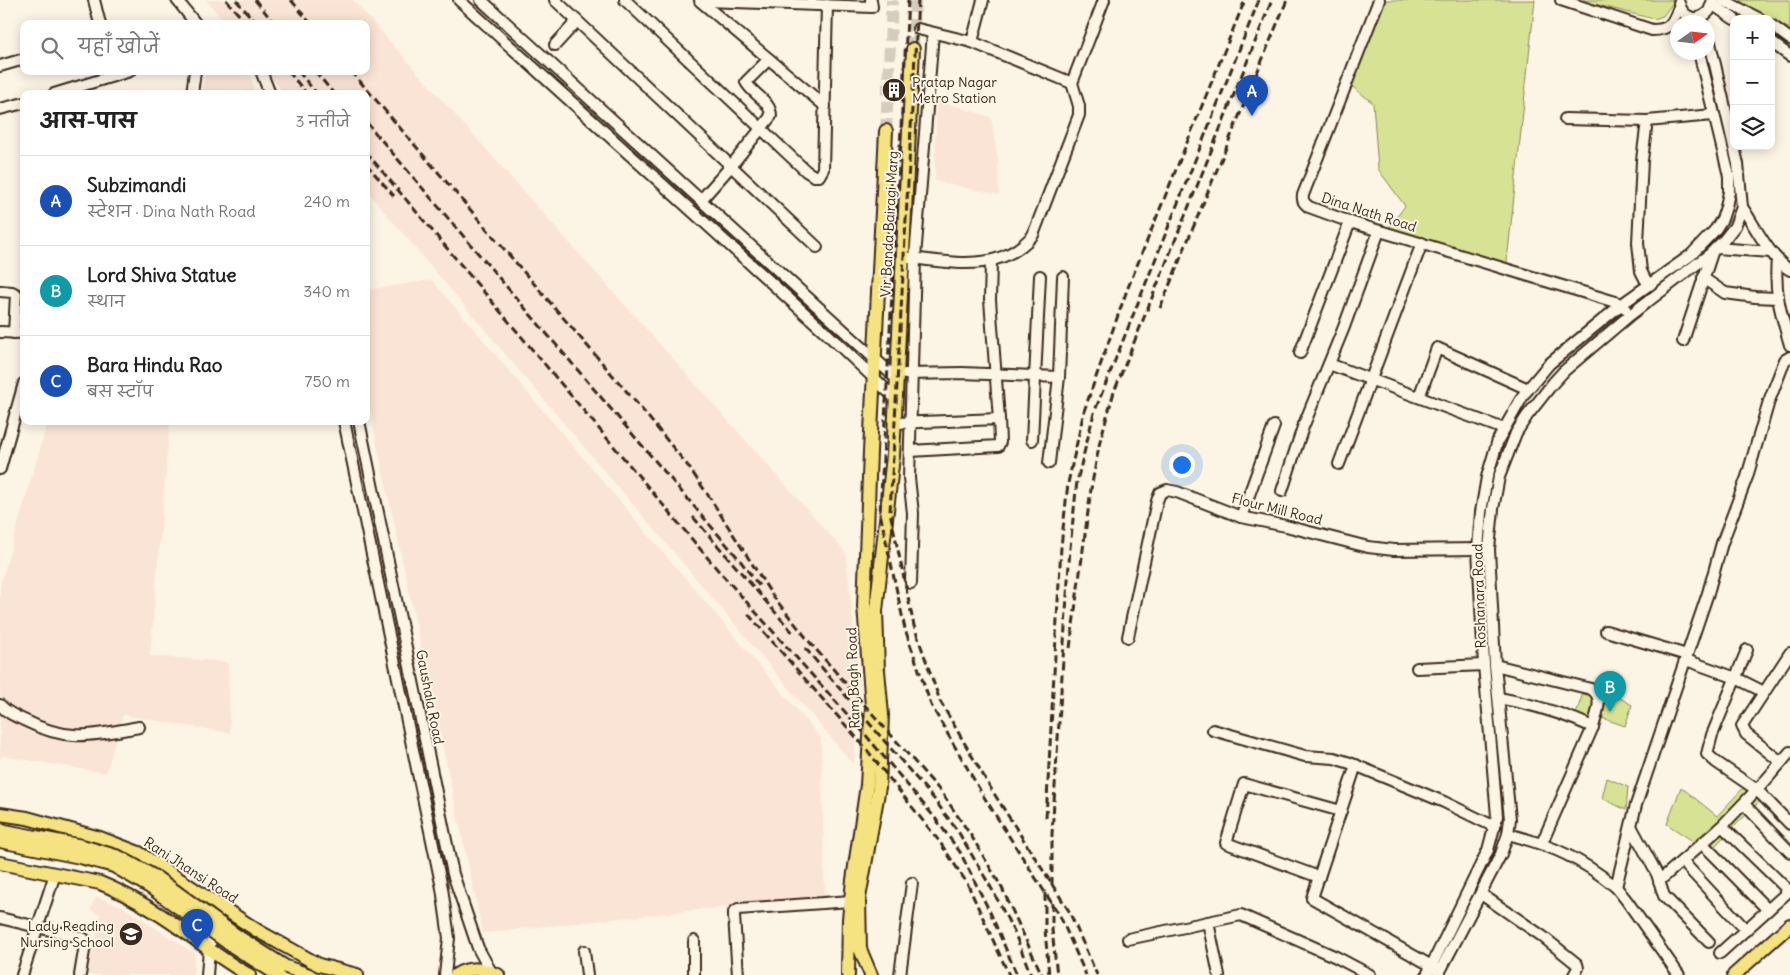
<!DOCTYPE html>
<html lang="hi">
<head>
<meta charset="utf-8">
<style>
	body { margin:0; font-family:Delius,"Playpen Sans Deva",sans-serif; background:#f2f2f2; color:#222 }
	.controls { position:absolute; right:15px; top:15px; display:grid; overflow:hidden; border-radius:10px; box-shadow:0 2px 12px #0003 }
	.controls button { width:45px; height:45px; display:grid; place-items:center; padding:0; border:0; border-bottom:1px solid #e0e0e0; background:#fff; color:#222; font:25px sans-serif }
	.compass { position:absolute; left:1670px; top:15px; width:45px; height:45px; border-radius:50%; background:#fff; box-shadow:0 2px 12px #0003; rotate:76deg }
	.you { position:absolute; left:1181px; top:464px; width:18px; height:18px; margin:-12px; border:4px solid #fff; border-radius:50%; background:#1a73e8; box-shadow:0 0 0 8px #1a73e833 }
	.badge { display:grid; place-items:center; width:32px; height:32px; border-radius:50%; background:#111827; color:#fff; font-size:16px; font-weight:700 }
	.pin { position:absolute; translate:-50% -41px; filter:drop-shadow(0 1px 2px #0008) }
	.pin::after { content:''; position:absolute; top:26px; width:18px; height:15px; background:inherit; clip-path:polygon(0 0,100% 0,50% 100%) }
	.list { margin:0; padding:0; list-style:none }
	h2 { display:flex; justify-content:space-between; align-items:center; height:65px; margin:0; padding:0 20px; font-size:21px }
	h2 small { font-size:16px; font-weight:400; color:#767676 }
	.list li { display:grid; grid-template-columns:32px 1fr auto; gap:15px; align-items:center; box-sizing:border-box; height:90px; padding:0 20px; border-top:1px solid #e0e0e0 }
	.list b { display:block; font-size:19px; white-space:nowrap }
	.list p { margin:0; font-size:16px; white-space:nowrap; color:#767676 }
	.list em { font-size:16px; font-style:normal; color:#767676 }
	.icon { flex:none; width:28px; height:28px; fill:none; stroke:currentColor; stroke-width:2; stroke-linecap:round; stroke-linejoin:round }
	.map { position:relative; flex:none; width:1790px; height:975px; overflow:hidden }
	.search { position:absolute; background:#fff; box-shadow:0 2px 12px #0003; left:20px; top:20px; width:350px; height:55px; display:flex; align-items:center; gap:12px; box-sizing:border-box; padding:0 18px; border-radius:10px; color:#767676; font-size:19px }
	.panel { position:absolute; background:#fff; box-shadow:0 2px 12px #0003; left:20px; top:90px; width:350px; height:335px; border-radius:10px }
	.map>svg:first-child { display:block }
	.built { fill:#fae4d5 }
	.green { fill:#d7e294; stroke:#898659 }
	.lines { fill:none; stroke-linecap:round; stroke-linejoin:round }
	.major-tunnel { stroke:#d5ccbd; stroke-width:12; stroke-dasharray:12 6; stroke-linecap:butt }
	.minor-casing { stroke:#3b2a1e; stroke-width:14 }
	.major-casing { stroke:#3b2a1e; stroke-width:16 }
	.minor { stroke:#fcf5e5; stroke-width:10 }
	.major { stroke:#f5e382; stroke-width:12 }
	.rail { stroke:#3b2a1e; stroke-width:3; stroke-dasharray:8 4; stroke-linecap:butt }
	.major-bridge-casing { stroke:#3b2a1e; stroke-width:16; stroke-linecap:butt }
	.major-bridge { stroke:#f5e382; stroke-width:12 }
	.labels { text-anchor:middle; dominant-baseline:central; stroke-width:4; stroke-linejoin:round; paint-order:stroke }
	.poi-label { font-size:14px; fill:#3b2a1e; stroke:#fcf5e5; text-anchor:start }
	.street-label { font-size:14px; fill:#3b2a1e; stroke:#fcf5e5 }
</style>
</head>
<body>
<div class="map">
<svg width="1790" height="975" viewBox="0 0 1790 975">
	<rect width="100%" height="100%" fill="#fcf5e5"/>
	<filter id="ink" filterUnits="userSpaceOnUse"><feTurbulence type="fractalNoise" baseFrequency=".02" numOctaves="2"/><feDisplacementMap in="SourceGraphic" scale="10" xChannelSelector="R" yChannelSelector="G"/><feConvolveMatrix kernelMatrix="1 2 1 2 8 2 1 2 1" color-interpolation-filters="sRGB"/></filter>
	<g filter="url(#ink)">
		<g class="built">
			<path d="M206,0H353L846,553L859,680L854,765L366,190V94H285L266,71H366V24H226Z"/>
			<path d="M205,71H249L255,94H202Z"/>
			<path d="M936,100L991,117L998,161L999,195L935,181Z"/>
			<path d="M432,280L821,738L825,896L483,933L366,393V290Z"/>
			<path d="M48,421H170L150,656L228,662L230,733L123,715L106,773L2,756L0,759V586Z"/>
			<path d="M96,897L122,906L195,954L193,975H87L101,915L90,910Z"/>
		</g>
		<g class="green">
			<path d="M1382,0H1535L1506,271L1382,237L1405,206L1378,169L1373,103L1349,84Z"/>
			<path d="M1578,0H1675L1663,16L1654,19Z"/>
			<path d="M1740,0H1790V29L1743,4Z"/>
			<path d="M1586,684L1608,691L1632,705L1625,726L1602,718L1598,725L1576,714Z"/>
			<path d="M1607,778L1628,787L1626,810L1602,798Z"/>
			<path d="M1747,784L1760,801L1709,852L1667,824L1681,787L1717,816Z"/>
		</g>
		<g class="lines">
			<g class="major-tunnel">
				<path d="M913,49L915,0"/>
				<path d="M886,131L892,0"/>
			</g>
			<g class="minor-casing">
				<g id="minor">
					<path d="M94,0L100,24"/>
					<path d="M177,0L196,24"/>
					<path d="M459,0L821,328L896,399"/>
					<path d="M481,0L897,379"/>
					<path d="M555,0L817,247"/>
					<path d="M625,0L806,171L814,176H819L823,169L827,5"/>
					<path d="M701,0L705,1L872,7L871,0"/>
					<path d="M1379,0L1303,195C1302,201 1304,203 1309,207L1350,222L1622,304L1625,308"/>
					<path d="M1561,0L1652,30C1671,30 1673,22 1679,7"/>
					<path d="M1723,0L1760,19"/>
					<path d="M700,1L825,106"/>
					<path d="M1679,3C1683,19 1698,23 1709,11L1713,0"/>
					<path d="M1712,4L1734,19"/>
					<path d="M1771,25L1790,39"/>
					<path d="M918,29L972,42L983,0"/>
					<path d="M972,42L1072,83"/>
					<path d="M1771,42L1790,56"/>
					<path d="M555,45L577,21"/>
					<path d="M0,66L24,59"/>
					<path d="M261,71L270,94"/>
					<path d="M54,94L130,71"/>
					<path d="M192,94L195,71"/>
					<path d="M0,109L24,103"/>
					<path d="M1565,119L1647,121L1713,115"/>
					<path d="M1647,121L1642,160L1638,243L1641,271L1645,279L1650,285"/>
					<path d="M701,200L731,166L771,116C771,101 752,94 746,82L769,59"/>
					<path d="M1742,207C1755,226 1770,258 1790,270"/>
					<path d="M1716,248L1771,252"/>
					<path d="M909,258C954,262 999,274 1033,235L1079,115V106L1072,83L1104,0"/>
					<path d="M1777,259C1774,292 1781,314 1790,345"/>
					<path d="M991,262L990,300L999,419"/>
					<path d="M1703,278L1725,293L1755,297L1777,298"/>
					<path d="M0,291L12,292L16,294L14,333"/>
					<path d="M0,332L24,333"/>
					<path d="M1683,341L1712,253"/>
					<path d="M1300,353L1350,222"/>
					<path d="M1329,364L1504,429"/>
					<path d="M905,374L962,373L1059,377"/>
					<path d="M1419,397L1437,348L1528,389"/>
					<path d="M344,421L442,888L449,938L445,975"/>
					<path d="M359,421L453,874L478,948L491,972"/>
					<path d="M895,423L999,419L1000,442L998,446L910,451"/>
					<path d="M1032,440L1040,276"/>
					<path d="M1049,463L1059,377L1063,277"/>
					<path d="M1339,464L1422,243"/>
					<path d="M0,469L24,383"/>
					<path d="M1282,491L1303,427L1344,327L1379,231"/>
					<path d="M1241,517L1274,426"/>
					<path d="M911,583L913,513L909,478L915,258L933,33"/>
					<path d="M1606,631L1687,655"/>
					<path d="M1128,637L1157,501L1160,493L1167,490L1177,492L1241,517L1286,526L1368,547L1394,550L1478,549"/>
					<path d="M1747,650L1712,735L1707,754L1716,762L1757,790L1790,824"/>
					<path d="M1686,660L1736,678L1764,692"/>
					<path d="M1495,665L1591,689C1605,697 1596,714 1593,727L1542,843"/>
					<path d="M1417,668L1484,665"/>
					<path d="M1499,698C1531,704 1562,713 1593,727"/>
					<path d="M0,705C7,713 17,717 26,721C69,743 94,735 139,727"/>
					<path d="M1213,730L1305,756L1334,758L1350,763L1444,802L1495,827"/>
					<path d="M1781,762L1746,734L1742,726L1790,653"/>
					<path d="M1356,765L1312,898L1437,969"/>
					<path d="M1744,804L1790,852"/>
					<path d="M1631,826L1657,874L1664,896L1709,942"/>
					<path d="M1722,826L1789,891"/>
					<path d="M1508,834C1552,846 1579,857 1616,887L1636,805L1708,593L1722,543L1747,477L1769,401L1785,360L1790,357"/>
					<path d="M1702,843L1768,910"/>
					<path d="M1682,861L1746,930"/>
					<path d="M1319,877L1226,843L1244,784L1341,811"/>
					<path d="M1659,881L1722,826L1766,780L1790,752"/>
					<path d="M1616,887L1627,901L1679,975"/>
					<path d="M1481,894L1542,936L1577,964L1578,968L1574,975"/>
					<path d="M0,918L83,938L85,940V945L80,975"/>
					<path d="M1208,922L1219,975"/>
					<path d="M1128,939L1241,915L1336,957L1370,975"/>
					<path d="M584,951L587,975"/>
					<path d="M1720,953L1790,890"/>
					<path d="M22,975L55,874"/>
					<path d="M207,975L209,949L220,907"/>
					<path d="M694,975V941"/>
					<path d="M738,975L734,916V912L738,909L851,901"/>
					<path d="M900,975L912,883"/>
					<path d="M1427,975L1488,850L1497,816L1484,665L1478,549L1481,512L1487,477L1498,440L1524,394L1549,364L1622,304L1691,255L1715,230L1722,219L1726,207L1729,192V176L1699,52"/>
					<path d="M1438,975L1501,854L1508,834L1510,819L1495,665L1489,549L1493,509L1499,477L1516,433L1527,416L1553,383L1564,371L1630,315L1710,254L1724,240L1735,226L1742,207L1738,164L1708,34"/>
				</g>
			</g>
			<g class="major-casing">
				<g id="major">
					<path d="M0,814L27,818L100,838L139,853L258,931L319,965L357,975"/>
					<path d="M0,863L100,883C127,894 157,912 181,929C204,945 225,962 249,975"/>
					<path d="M456,975C470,966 484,969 498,975"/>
					<path d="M848,975L849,919L853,880L867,785L872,706L864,606L870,452L886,131"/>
					<path d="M871,975L860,949L859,898L879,787L882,715L878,670L876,611L893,456L913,49"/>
					<path d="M1734,975L1790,925"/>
				</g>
			</g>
			<use href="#minor" class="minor"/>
			<use href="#major" class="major"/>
			<g class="rail">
				<path d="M226,0L247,24"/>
				<path d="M236,0L257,24"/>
				<path d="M255,0L275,24"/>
				<path d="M291,0L311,24"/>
				<path d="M908,0L880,513L905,629L931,705L984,797L1060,916L1086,975"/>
				<path d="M918,0L890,512L914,626L940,701L993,792L1069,911L1097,975"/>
				<path d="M288,71L307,94"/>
				<path d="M298,71L317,94"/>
				<path d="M315,71L334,94"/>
				<path d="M351,71L640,407L688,466L710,498L772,595L812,645L942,793L972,837L1002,888L1042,975"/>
				<path d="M366,122L739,559L760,587"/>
				<path d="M366,152L717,569L864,733L935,818L960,852L990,912L1017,975"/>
				<path d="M366,164L394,196"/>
				<path d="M1160,308L1287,0"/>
				<path d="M693,517L794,634"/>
				<path d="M748,614L863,745L939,841L967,883L1009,975"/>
				<path d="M805,648L934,799L959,833L993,891L1015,934L1031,975"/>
				<path d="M1070,648L1091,489L1100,441L1114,392L1272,0"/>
				<path d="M1046,818L1061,547L1068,483L1084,411L1127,290L1245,0"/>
				<path d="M1052,885V834L1070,548L1077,481L1094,413L1259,0"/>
				<path d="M1045,893V930L1049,975"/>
				<path d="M1052,903V930L1057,975"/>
			</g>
			<g class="major-bridge-casing">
				<g id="major-bridge">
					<path d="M0,830L82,846L119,857L157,878L240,938L286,967L309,975"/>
					<path d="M0,841L80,857L114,866L150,887L234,947L278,975"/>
				</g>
			</g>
			<use href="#major-bridge" class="major-bridge"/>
		</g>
	</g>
	<defs>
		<g id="building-disc" transform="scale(1.25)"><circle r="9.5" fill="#3b2a1e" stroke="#fcf5e5"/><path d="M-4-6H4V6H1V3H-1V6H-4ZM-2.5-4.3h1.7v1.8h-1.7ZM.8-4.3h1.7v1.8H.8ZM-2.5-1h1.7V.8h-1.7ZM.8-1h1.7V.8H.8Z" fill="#fff"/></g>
		<g id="university-disc" transform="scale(1.25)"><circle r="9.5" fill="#3b2a1e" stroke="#fcf5e5"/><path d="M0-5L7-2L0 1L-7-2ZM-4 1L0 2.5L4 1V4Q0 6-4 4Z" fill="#fff"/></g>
	</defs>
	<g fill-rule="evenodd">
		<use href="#building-disc" x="894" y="90"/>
		<use href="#university-disc" x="131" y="934"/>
	</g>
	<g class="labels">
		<g class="poi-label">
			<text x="912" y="82">Pratap Nagar<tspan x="912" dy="16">Metro Station</tspan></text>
			<text x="114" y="926" text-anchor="end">Lady Reading<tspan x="114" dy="16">Nursing School</tspan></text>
		</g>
		<g class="street-label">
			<text transform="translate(1369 212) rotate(18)">Dina Nath Road</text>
			<text transform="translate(889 224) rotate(-87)">Vir Banda Bairagi Marg</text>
			<text transform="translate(1277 509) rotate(14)">Flour Mill Road</text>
			<text transform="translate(1479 596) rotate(-92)">Roshanara Road</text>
			<text transform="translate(853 678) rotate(-92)">Ram Bagh Road</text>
			<text transform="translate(430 697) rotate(79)">Gaushala Road</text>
			<text transform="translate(191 870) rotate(33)">Rani Jhansi Road</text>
		</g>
	</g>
</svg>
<div class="controls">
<button>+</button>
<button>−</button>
<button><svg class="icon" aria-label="layers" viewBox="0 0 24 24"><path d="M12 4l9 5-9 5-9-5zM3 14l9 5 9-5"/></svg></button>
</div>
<svg class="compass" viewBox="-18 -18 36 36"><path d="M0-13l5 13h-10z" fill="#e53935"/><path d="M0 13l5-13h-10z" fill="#767676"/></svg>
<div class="you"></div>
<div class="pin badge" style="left:1252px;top:116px;background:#1a4fb4">A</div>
<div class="pin badge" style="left:1610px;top:712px;background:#0f9aa8">B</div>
<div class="pin badge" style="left:197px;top:950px;background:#1a4fb4">C</div>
<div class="search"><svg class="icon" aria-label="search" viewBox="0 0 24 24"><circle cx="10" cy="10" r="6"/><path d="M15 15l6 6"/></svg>यहाँ खोजें</div>
<section class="panel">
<h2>आस-पास<small>3 नतीजे</small></h2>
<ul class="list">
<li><span class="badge" style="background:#1a4fb4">A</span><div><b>Subzimandi</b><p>स्टेशन · Dina Nath Road</p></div><em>240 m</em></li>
<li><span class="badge" style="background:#0f9aa8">B</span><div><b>Lord Shiva Statue</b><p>स्थान</p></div><em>340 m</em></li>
<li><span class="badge" style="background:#1a4fb4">C</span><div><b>Bara Hindu Rao</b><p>बस स्टॉप</p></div><em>750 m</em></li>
</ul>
</section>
</div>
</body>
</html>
